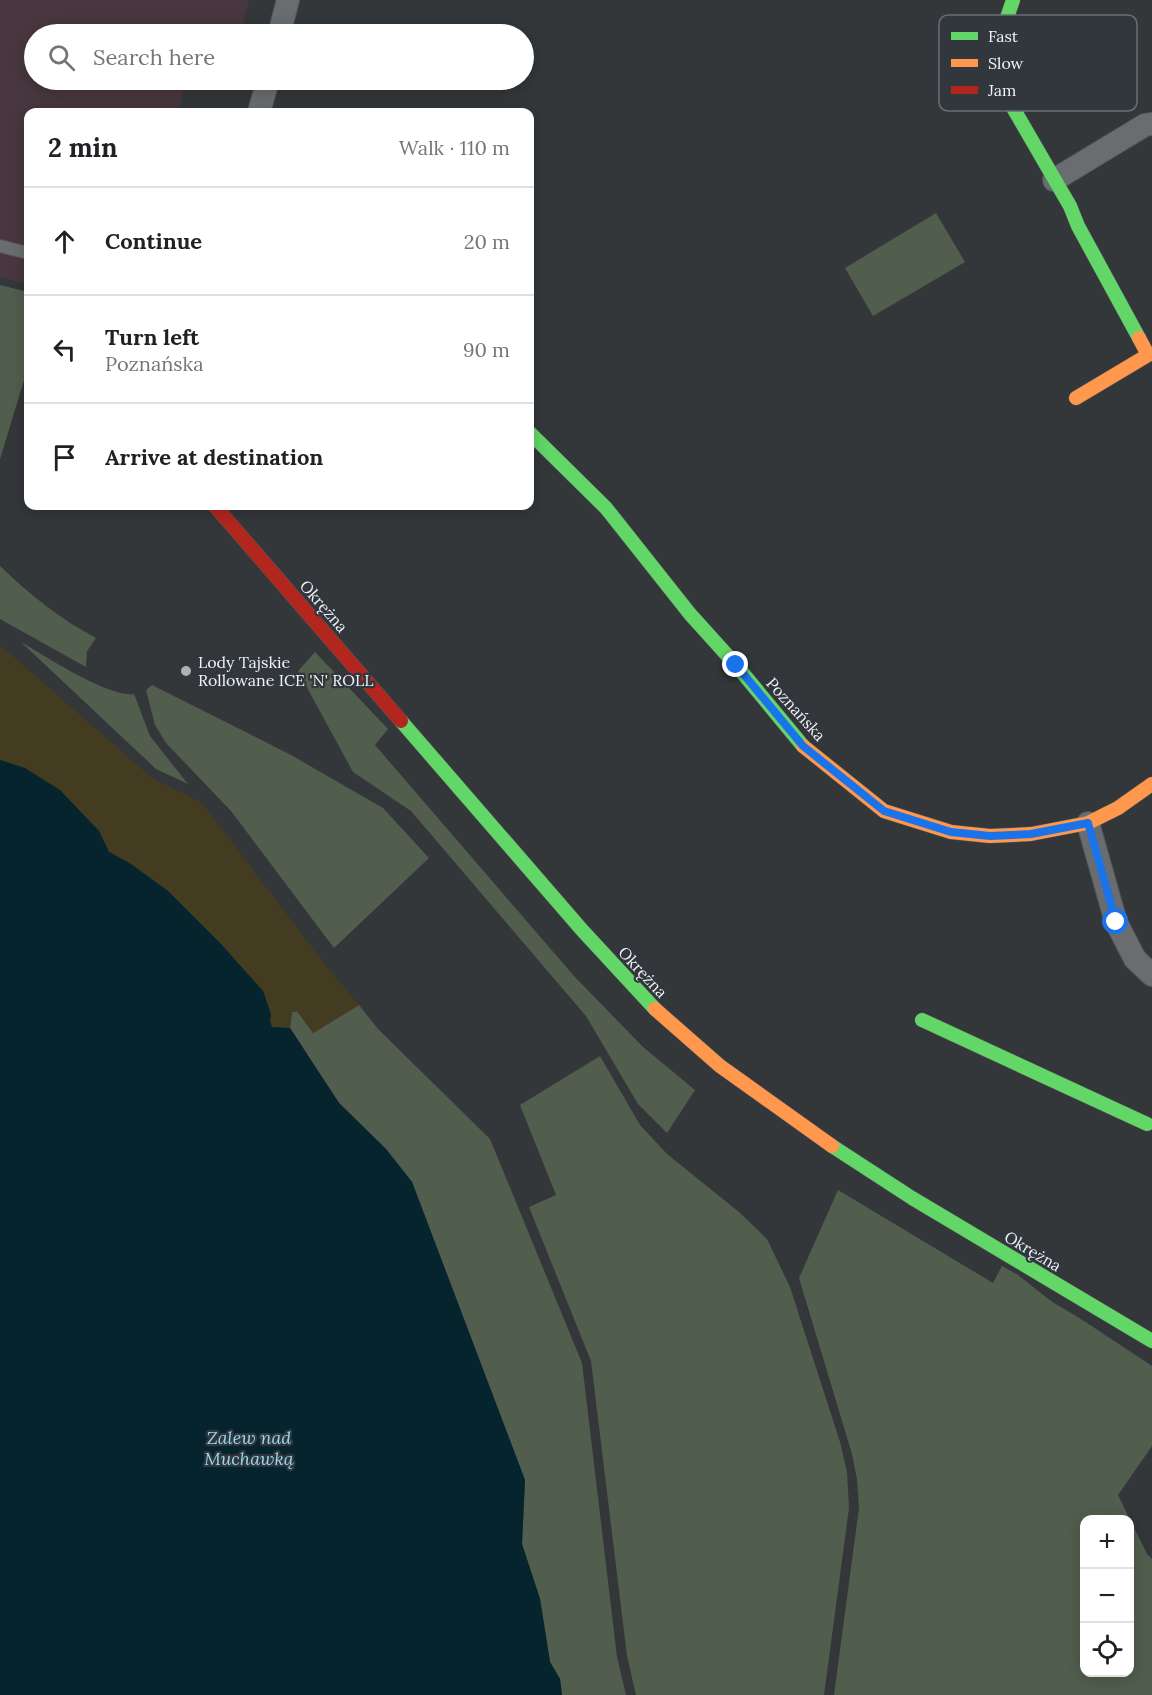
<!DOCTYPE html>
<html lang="en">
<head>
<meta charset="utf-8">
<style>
	body { margin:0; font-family:Lora,serif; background:#f2f2f2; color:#202124 }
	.controls { position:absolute; right:18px; bottom:18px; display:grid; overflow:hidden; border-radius:12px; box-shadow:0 3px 15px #0003 }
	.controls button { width:54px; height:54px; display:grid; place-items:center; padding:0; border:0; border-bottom:2px solid #e0e0e0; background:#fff; color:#202124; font:30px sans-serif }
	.stop { position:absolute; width:18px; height:18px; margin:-14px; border:4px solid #1a73e8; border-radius:50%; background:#fff }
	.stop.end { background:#1a73e8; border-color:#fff; box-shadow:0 2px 6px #0008 }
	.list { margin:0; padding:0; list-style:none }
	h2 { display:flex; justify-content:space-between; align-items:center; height:78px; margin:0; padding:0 24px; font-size:26px }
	h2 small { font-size:20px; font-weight:400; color:#757577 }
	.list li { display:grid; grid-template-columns:39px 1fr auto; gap:18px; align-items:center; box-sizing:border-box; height:108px; padding:0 24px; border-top:2px solid #e0e0e0 }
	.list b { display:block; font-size:22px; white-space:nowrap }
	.list p { margin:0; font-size:20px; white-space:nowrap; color:#757577 }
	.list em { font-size:20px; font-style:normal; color:#757577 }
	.icon { flex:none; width:33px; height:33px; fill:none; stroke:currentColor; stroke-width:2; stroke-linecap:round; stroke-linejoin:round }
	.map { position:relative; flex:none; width:1152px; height:1695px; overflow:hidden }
	.search { position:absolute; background:#fff; box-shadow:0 3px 15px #0003; left:24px; top:24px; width:510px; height:66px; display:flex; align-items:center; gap:15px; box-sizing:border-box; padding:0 21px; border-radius:33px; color:#757577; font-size:22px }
	.panel { position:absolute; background:#fff; box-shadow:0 3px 15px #0003; left:24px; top:108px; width:510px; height:402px; border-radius:12px }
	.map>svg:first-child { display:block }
	.commercial { fill:#48373e }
	.green { fill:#525e4d; fill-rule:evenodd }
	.sand { fill:#443c21 }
	.water { fill:#05242e }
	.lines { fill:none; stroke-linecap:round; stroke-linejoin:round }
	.lane-casing { stroke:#535559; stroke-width:14 }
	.street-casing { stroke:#535559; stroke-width:24 }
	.fast-casing { stroke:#535559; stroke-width:15 }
	.slow-casing { stroke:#535559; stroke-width:15 }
	.jam-casing { stroke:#535559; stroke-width:15 }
	.lane { stroke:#6a6d70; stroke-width:12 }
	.street { stroke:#6a6d70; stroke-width:22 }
	.fast { stroke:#63d668; stroke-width:14 }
	.slow { stroke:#ff974d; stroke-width:14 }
	.jam { stroke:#b3261e; stroke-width:14 }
	.route { stroke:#1a73e8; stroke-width:8 }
	.poi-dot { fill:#aeb1b5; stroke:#31373d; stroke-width:2 }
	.labels { text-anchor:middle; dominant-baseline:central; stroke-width:4.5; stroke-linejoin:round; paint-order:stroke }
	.street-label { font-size:16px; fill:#eff2f7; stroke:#31373d }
	.poi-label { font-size:16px; fill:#eff2f7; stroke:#31373d; text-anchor:start }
	.water-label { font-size:18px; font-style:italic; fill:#95d8ef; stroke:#31373d }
	.key { fill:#31373d; stroke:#6a6f75; stroke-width:1.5 }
	.key-label { font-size:16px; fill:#eff2f7 }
</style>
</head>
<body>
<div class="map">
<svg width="1152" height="1695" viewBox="0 0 1152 1695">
	<rect width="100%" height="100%" fill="#34373a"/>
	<path class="commercial" d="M0,0H249L241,34H34V80H187L178,110L189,112H28V284L0,277Z"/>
	<g class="green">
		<path d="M936,213L965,262L873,316L845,268Z"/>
		<path d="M0,285L28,292V367L0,459Z"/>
		<path d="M0,566C29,594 60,619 96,638L87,651L86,667L0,619Z"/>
		<path d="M21,642C45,656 109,698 134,694L150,736L188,784L156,769Z"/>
		<path d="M315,652L388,729L375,745L574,976L643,1047L695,1090L667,1133L638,1104L586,1016L411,811L353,772L298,671Z"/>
		<path d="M152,685L291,755L383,808L429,858L334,948L231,811L166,743L155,725L146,690Z"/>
		<path d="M359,1005L378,1029L490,1139L582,1363L617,1657L626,1695H562L560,1679L550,1662L540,1599L522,1544L525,1480L412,1182L386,1149L339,1103L290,1028L292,1012L297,1011L313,1033Z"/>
		<path d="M600,1056L640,1125L667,1154L739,1212L767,1239L790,1287L840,1442L847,1472L849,1508L824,1695H636L627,1656L591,1361L529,1207L556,1195L520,1105Z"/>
		<path d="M838,1190L993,1283L1002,1266L1018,1275L1051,1301L1084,1321L1152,1366V1446L1118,1495L1147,1554L1152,1559V1695H834L859,1508L857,1479L852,1454L799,1278ZM1084,1520H1130V1672H1084Z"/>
	</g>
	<path class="sand" d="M0,645L152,778L202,803L326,966L359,1005L313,1033L297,1011L292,1012L290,1028L272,1027L270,1021L271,1014L263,991L221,944L168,891L131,864L109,851L99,831L25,768L0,760Z"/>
	<path class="water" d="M0,760L25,768L60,790L99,831L109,852L131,864L168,891L221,944L263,991L271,1014L270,1021L272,1027L290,1028L339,1103L386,1149L412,1182L525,1480L522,1544L540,1599L550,1662L560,1679L562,1695H0Z"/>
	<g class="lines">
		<g class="lane-casing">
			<path id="lane" d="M0,246L28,253"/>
		</g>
		<g class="street-casing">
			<g id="street">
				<path d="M279,34L288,0"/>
				<path d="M259,112L268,80"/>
				<path d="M1054,180L1145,125L1152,124"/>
				<path d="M1088,823L1116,922L1135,959L1152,975"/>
			</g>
		</g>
		<g class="fast-casing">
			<g id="fast">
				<path d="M1013,0L990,68L1070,206L1078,226L1139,338"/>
				<path d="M530,433L606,508L690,614L736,665L803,746"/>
				<path d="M401,721L582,930L655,1009"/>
				<path d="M922,1020L1147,1124"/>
				<path d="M832,1146L912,1198L1152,1341"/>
			</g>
		</g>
		<g class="slow-casing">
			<g id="slow">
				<path d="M1076,398L1148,355L1139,338"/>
				<path d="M803,746L884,811L951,832L990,836L1031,834L1088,823L1118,808L1152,784"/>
				<path d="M655,1009L720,1066L832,1146"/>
			</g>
		</g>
		<g class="jam-casing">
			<path id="jam" d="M215,506L401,721"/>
		</g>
		<use href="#lane" class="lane"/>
		<use href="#street" class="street"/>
		<use href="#fast" class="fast"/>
		<use href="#slow" class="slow"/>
		<use href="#jam" class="jam"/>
	</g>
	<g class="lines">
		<path class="route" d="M736,665L803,746L884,811L951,832L990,836L1031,834L1088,823L1116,922"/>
	</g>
	<circle class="poi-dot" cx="186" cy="671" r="6"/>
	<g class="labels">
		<g class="street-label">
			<text transform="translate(324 606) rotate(49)">Okrężna</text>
			<text transform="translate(796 709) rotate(48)">Poznańska</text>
			<text transform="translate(643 972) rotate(47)">Okrężna</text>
			<text transform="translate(1033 1251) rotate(31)">Okrężna</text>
		</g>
		<g class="poi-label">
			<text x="198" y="662">Lody Tajskie<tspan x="198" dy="18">Rollowane ICE 'N' ROLL</tspan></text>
		</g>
		<g class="water-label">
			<text x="249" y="1437">Zalew nad<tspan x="249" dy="21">Muchawką</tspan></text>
		</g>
	</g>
	<rect x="939" y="15" width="198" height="96" rx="9" class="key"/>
	<rect x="951" y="32" width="27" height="8" fill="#63d668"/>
	<rect x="951" y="59" width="27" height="8" fill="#ff974d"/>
	<rect x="951" y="86" width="27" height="8" fill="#b3261e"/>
	<g class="key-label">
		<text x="988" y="42">Fast</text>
		<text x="988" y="69">Slow</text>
		<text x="988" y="96">Jam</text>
	</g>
</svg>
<div class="controls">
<button>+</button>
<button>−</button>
<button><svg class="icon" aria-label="locate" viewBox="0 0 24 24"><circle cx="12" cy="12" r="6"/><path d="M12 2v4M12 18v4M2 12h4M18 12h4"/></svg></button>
</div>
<div class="stop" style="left:1116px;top:922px"></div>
<div class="stop end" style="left:736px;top:665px"></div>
<div class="search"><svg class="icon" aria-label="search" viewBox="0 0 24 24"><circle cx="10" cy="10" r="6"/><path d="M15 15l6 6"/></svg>Search here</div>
<section class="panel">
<h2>2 min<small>Walk · 110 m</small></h2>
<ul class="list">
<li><svg class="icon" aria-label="ahead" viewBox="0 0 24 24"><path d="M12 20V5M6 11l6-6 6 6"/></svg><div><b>Continue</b></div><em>20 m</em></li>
<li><svg class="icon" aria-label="left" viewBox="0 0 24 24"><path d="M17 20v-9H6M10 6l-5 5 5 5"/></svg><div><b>Turn left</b><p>Poznańska</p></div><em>90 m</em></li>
<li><svg class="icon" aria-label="arrive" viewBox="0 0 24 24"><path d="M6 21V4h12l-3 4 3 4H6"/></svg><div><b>Arrive at destination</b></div></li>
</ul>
</section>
</div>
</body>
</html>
